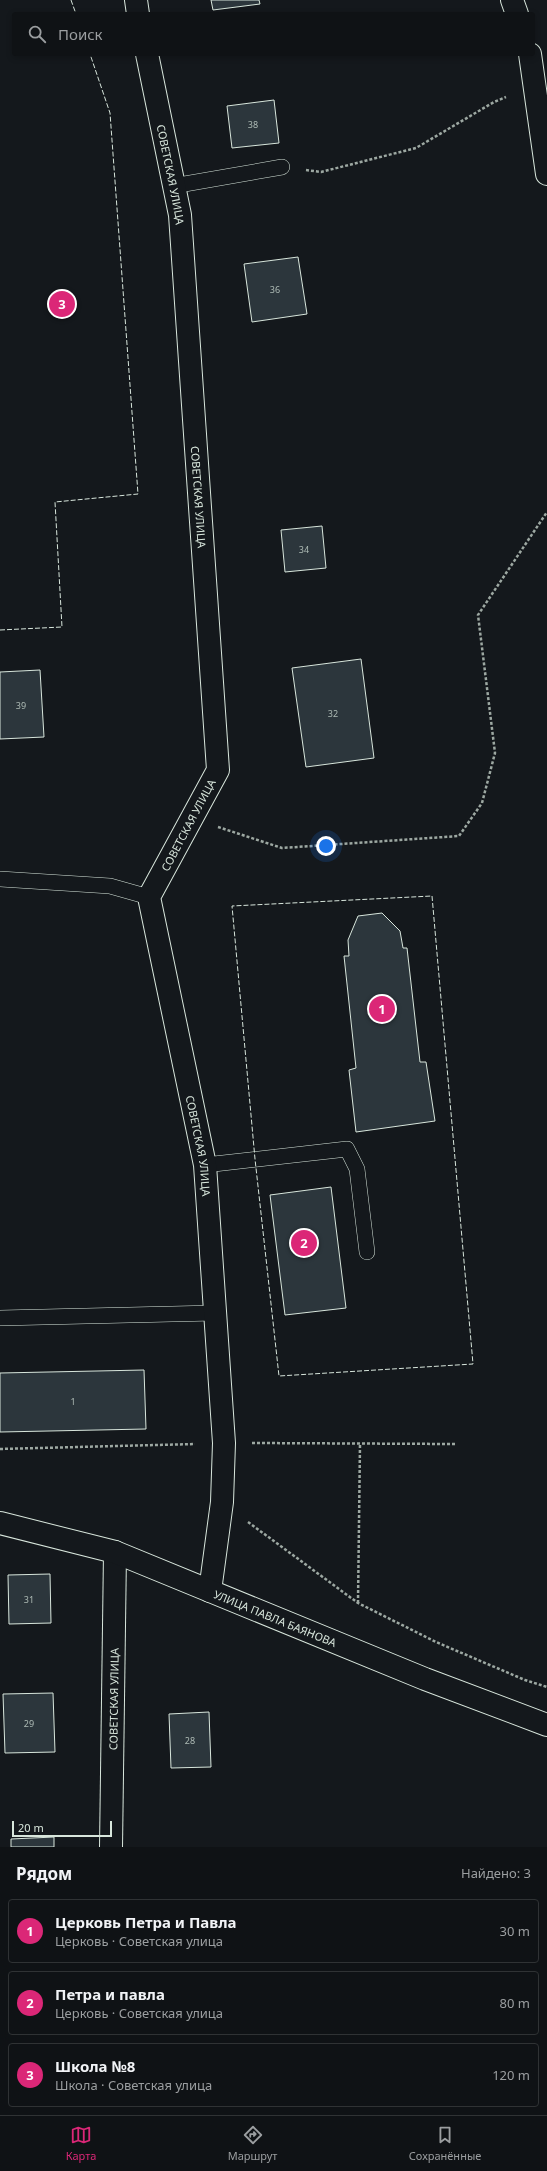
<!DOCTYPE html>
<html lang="ru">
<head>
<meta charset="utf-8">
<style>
	body { margin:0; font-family:"Noto Sans",sans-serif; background:#181b1e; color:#f1f3f6 }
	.scale { position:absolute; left:12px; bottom:10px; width:100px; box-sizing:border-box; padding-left:4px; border:2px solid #d8e6dc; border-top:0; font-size:11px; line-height:14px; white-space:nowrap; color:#d8e6dc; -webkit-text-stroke:3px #14181c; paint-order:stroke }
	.you { position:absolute; left:326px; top:846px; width:14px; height:14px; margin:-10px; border:3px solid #fff; border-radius:50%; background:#1a73e8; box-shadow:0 0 0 6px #1a73e833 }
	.badge { display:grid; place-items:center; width:26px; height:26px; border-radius:50%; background:#db2777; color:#fff; font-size:13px; font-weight:700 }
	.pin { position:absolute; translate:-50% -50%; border:2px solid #fff; box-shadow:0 1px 4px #0006 }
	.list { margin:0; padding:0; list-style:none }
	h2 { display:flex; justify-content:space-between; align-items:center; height:52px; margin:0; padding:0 16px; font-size:17px }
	h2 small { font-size:13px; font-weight:400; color:#9b9ea0 }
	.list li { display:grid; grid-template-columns:26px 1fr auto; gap:12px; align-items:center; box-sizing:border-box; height:64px; margin:0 8px 8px; padding:0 8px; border:1px solid #2f3234; border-radius:4px }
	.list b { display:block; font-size:15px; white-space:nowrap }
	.list p { margin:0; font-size:13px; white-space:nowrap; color:#9b9ea0 }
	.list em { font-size:13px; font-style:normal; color:#9b9ea0 }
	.icon { flex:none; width:22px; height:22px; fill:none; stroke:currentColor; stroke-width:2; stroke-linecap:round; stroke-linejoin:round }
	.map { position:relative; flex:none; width:547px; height:1847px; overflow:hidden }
	.search { position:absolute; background:#0f1215; box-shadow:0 2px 6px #0003; left:12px; right:12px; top:12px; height:44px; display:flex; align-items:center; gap:10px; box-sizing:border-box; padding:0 14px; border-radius:4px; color:#9b9ea0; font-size:15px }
	.sheet { height:268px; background:#0f1215 }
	nav { display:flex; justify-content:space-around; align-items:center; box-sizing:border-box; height:56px; border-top:1px solid #2f3234; background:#0f1215; font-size:11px; color:#9b9ea0 }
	nav a { display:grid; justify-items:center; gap:2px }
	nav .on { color:#db2777 }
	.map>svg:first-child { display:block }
	.building { fill:#2c363c; stroke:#d8e6dc }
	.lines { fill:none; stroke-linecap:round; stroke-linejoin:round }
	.lane-casing { stroke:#d8e6dc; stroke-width:16 }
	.street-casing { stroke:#d8e6dc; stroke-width:24 }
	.secondary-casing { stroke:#d8e6dc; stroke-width:24 }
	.path { stroke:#9da8a2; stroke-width:2.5; stroke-dasharray:3 2; stroke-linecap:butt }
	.lane { stroke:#14181c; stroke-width:15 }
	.street { stroke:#14181c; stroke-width:22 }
	.secondary { stroke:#14181c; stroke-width:22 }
	.fence { stroke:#d8e6dc; stroke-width:1; stroke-dasharray:5 2; stroke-linecap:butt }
	.labels { text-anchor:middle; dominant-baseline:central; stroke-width:3; stroke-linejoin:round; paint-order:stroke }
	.number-label { font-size:9px; fill:#adbab4 }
	.street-label { font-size:11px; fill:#d8e6dc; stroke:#14181c }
</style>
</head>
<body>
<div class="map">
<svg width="547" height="1847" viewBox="0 0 547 1847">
	<rect width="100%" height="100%" fill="#14181c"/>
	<g class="building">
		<path d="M211,0H259L260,4L213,10Z"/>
		<path d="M274,100L279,143L232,148L227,106Z"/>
		<path d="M298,257L307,314L252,322L244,264Z"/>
		<path d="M322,526L326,568L285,572L281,530Z"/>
		<path d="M361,659L374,758L306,767L292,668Z"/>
		<path d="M40,670L44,737L0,739V672Z"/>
		<path d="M382,913L400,931L403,948H407L420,1062H426L435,1121L356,1132L349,1070L356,1068L344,956H349L348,940L358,916Z"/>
		<path d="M331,1187L346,1308L285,1315L270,1195Z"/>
		<path d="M144,1370L146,1429L0,1432V1373Z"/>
		<path d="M50,1574L51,1623L9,1624L8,1575Z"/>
		<path d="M53,1693L55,1752L5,1753L3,1694Z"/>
		<path d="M209,1712L211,1767L171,1768L169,1714Z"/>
		<path d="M54,1837V1847H11V1839Z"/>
	</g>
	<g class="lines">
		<g class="lane-casing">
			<g id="lane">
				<path d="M173,186L282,167"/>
				<path d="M0,879L110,886L149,897"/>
				<path d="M205,1165L347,1149L357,1169L367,1252"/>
				<path d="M0,1318L215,1313"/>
			</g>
		</g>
		<g class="street-casing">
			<g id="street">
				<path d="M136,0L138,14"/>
				<path d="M512,0L517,14"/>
				<path id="s1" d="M147,54L180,215L218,770L149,897L205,1165L224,1443L222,1502L210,1591"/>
				<path d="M530,54L547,174"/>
				<path id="s2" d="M111,1847L115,1552"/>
			</g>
		</g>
		<g class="secondary-casing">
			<g id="secondary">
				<path id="s3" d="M0,1523L115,1552L425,1679L547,1725"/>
			</g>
		</g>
		<g class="path">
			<path d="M306,170L321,172L416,148L494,102L506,97"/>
			<path d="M218,827L282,848L459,836L482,803L495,753L478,615L547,512"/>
			<path d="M252,1443L455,1444"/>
			<path d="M0,1449L195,1444"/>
			<path d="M248,1522L358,1603L436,1642L525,1680L547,1687"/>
			<path d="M358,1603L360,1444"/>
		</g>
		<use href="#lane" class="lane"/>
		<use href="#street" class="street"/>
		<use href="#secondary" class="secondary"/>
		<g class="fence">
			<path d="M71,0L76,14"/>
			<path d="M0,630L62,627L55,502L138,494L110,113L90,54"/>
			<path d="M432,896L473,1364L279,1376L255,1159L232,906Z"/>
		</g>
	</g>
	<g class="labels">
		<g class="number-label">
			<text x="253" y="124">38</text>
			<text x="275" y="289">36</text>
			<text x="304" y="549">34</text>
			<text x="21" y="705">39</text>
			<text x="333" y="713">32</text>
			<text x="73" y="1401">1</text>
			<text x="29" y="1599">31</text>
			<text x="29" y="1723">29</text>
			<text x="190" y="1740">28</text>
		</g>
		<g class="street-label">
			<text stroke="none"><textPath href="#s1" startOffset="123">СОВЕТСКАЯ УЛИЦА</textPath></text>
			<text stroke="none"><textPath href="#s1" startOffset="447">СОВЕТСКАЯ УЛИЦА</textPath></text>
			<text transform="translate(188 825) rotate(-62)">СОВЕТСКАЯ УЛИЦА</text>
			<text stroke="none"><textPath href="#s1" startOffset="1119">СОВЕТСКАЯ УЛИЦА</textPath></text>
			<text stroke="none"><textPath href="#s3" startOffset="292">УЛИЦА ПАВЛА БАЯНОВА</textPath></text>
			<text stroke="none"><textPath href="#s2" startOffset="148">СОВЕТСКАЯ УЛИЦА</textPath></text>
		</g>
	</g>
</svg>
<div class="scale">20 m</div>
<div class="you"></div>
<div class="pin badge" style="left:382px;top:1009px">1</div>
<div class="pin badge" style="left:304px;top:1243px">2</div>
<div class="pin badge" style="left:62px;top:304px">3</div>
<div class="search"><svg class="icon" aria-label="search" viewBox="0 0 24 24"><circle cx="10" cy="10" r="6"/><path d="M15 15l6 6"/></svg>Поиск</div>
</div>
<section class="sheet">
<h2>Рядом<small>Найдено: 3</small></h2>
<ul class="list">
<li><span class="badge">1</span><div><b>Церковь Петра и Павла</b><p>Церковь · Советская улица</p></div><em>30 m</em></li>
<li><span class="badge">2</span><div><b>Петра и павла</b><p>Церковь · Советская улица</p></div><em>80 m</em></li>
<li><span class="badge">3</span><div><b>Школа №8</b><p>Школа · Советская улица</p></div><em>120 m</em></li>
</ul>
</section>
<nav>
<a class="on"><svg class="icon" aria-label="map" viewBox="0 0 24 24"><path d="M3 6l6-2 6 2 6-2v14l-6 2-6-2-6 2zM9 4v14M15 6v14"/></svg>Карта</a>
<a><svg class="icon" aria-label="directions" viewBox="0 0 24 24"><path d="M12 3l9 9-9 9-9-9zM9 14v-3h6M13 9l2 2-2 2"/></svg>Маршрут</a>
<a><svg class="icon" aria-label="saved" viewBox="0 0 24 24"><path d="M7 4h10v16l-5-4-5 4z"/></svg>Сохранённые</a>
</nav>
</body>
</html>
